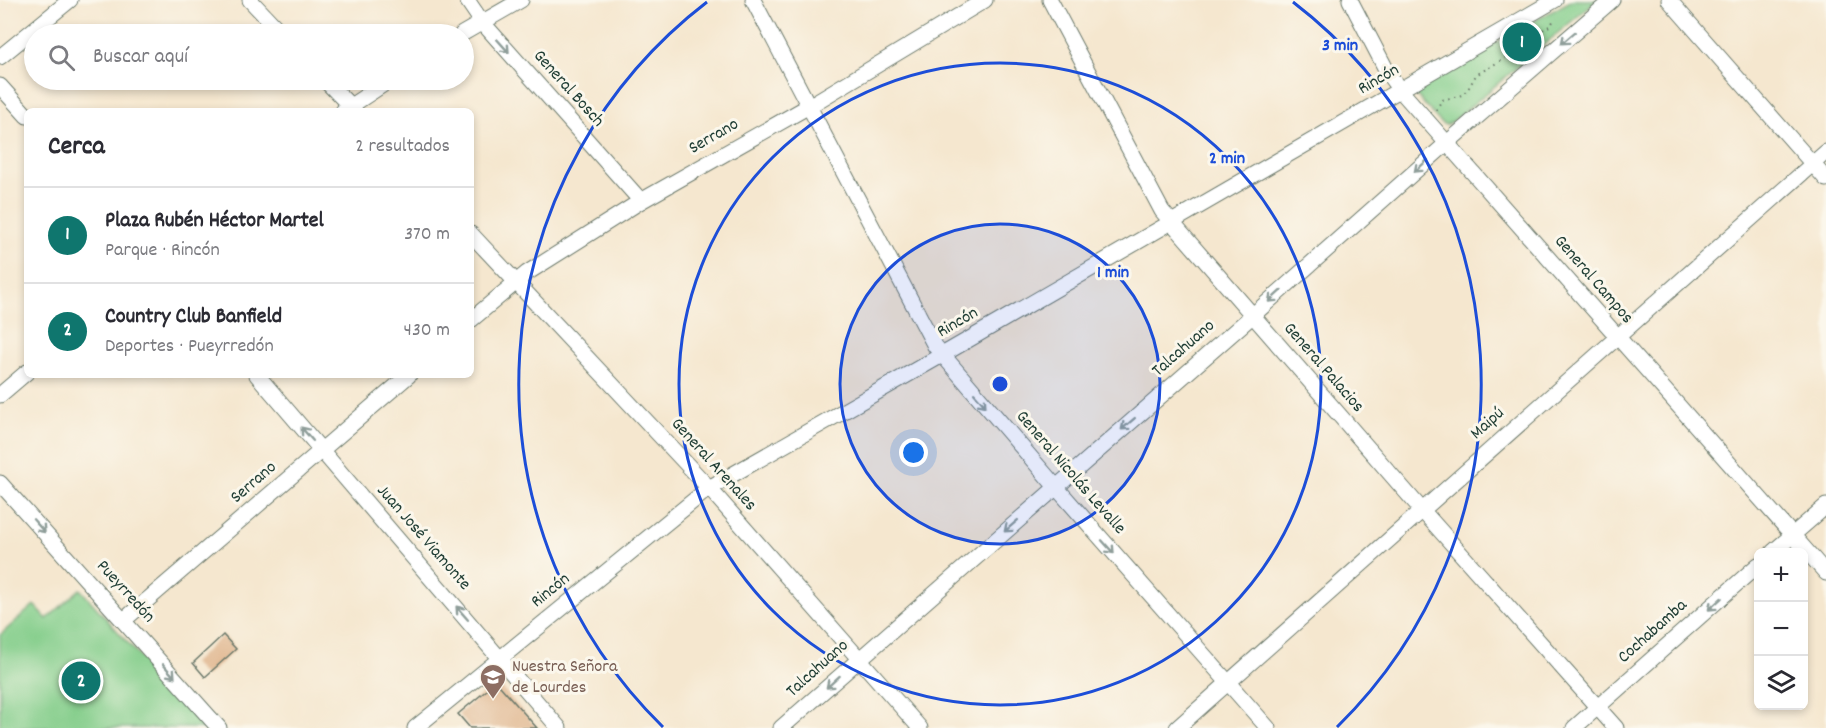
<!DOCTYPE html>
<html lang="es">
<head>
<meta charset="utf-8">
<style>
	body { margin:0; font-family:Dekko,sans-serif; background:#f2f2f3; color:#2b2b33 }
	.controls { position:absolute; right:18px; bottom:18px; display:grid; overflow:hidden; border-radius:9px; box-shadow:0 3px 9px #0003 }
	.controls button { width:54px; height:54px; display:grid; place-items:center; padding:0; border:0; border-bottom:2px solid #e1e1e2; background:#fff; color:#2b2b33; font:30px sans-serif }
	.you { position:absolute; left:914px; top:453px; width:21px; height:21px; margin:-15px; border:4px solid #fff; border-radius:50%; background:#1a73e8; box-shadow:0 0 0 9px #1a73e833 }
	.badge { display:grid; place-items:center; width:39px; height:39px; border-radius:50%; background:#0f766e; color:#fff; font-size:20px; font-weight:700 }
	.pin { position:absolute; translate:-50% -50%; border:3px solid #fff; box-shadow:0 2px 6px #0006 }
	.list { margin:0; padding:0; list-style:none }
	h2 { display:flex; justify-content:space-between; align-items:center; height:78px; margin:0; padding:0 24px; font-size:26px }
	h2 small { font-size:20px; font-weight:400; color:#7c7c81 }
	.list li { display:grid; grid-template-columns:39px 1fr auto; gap:18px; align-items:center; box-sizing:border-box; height:96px; padding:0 24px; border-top:2px solid #e1e1e2 }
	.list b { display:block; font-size:22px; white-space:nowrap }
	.list p { margin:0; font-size:20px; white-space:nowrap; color:#7c7c81 }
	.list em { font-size:20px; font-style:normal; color:#7c7c81 }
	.icon { flex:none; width:33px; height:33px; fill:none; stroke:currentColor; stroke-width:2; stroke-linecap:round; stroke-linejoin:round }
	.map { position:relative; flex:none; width:1826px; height:728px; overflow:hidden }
	.search { position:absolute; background:#fff; box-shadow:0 3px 9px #0003; left:24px; top:24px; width:450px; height:66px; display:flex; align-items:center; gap:15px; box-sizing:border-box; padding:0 21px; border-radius:33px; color:#7c7c81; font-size:22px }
	.panel { position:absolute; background:#fff; box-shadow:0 3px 9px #0003; left:24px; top:108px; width:450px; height:270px; border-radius:9px }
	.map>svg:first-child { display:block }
	.green { fill:#83cd8a; stroke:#51855f; stroke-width:1.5 }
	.building { fill:#e0b68e }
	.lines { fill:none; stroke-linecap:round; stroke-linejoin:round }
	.street-casing { stroke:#6a786a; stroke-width:17 }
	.path { stroke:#6a786a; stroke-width:2; stroke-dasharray:1.5 4.5; stroke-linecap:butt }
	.street { stroke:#fff; stroke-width:15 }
	.oneway { stroke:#8f9e9a }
	.ring { fill:none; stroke:#1d4ed8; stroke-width:3 }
	.labels { text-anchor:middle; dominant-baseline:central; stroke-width:6; stroke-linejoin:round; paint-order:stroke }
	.street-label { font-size:18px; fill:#1f3d34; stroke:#fbf7ec }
	.education-label { font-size:18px; fill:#785e54; stroke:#fbf7ec; text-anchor:start }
	.centre { fill:#1d4ed8; stroke:#fbf7ec; stroke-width:3 }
	.ring-label { font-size:18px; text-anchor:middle; font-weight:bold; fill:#1d4ed8; stroke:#fbf7ec; stroke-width:6; stroke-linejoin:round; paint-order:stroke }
</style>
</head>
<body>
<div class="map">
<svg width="1826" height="728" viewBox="0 0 1826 728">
	<rect width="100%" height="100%" fill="#fbf7ec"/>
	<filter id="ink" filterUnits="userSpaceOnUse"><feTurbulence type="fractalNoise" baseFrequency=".0167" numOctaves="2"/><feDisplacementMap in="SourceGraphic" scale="12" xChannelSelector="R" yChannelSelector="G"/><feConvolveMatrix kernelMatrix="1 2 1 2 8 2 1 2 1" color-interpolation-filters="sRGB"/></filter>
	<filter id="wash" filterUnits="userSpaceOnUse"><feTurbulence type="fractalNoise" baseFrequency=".008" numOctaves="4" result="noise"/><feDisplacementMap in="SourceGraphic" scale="24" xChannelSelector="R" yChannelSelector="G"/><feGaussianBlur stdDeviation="1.35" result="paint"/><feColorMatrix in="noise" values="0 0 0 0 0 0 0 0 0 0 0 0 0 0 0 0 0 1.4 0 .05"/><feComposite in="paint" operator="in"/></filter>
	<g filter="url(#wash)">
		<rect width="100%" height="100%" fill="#f5e7cf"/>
		<g class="green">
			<path d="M1572,0H1597L1452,122L1446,125L1441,123L1416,95V88L1422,84Z"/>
			<path d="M80,589L204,728H0V635L34,605L47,619Z"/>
		</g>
		<g id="blocks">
			<g class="building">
				<path d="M223,635L236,649L205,677L193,663Z"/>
				<path d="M493,685L500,686L537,728H470L458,714Z"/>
			</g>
		</g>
	</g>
	<g filter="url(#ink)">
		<use href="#blocks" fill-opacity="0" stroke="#6a786a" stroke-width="1.5"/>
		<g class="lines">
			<g class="street-casing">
				<g id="street">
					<path d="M250,0L282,34"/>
					<path d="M467,0L482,22L641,201"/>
					<path d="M753,0L935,346L1056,487L1268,728"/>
					<path d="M1050,0L1162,211L1421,509L1616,728"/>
					<path d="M1350,0L1389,75L1400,90L1826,573"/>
					<path d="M1669,0L1826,179"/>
					<path d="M462,34L521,0"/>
					<path d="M0,57L70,0"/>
					<path d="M325,80L355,111"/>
					<path d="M0,86L27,116"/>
					<path d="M343,111L390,80"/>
					<path d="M471,234L709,488L920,728"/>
					<path d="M471,320L527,273L641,201L809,106L985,0"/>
					<path d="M257,375L559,728"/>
					<path d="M0,395L27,372"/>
					<path d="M0,483L219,728"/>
					<path d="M1773,552L1826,506"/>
					<path d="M124,620L409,375"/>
					<path d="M415,728L709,488L942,355L1555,0"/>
					<path d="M781,728L1252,316L1447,143L1612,0"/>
					<path d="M1177,728L1826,152"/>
					<path d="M1574,728L1758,565"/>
				</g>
			</g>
			<path class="path" d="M1436,110L1442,100L1462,95L1468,89L1476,75L1517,51L1528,39L1551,25L1555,18"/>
			<use href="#street" class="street"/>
		</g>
		<defs><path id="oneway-shaft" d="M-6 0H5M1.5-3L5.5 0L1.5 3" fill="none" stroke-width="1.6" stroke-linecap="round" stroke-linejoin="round" transform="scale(1.5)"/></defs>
		<g class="oneway">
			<use href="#oneway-shaft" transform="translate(1568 38) rotate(139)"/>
			<use href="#oneway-shaft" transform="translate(503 46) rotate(48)"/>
			<use href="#oneway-shaft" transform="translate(1421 166) rotate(138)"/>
			<use href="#oneway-shaft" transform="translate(1275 296) rotate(138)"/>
			<use href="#oneway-shaft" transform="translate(980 400) rotate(49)"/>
			<use href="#oneway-shaft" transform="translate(1128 424) rotate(139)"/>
			<use href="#oneway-shaft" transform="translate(307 434) rotate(-131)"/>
			<use href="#oneway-shaft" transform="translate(39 526) rotate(48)"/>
			<use href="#oneway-shaft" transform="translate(1011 526) rotate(139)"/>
			<use href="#oneway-shaft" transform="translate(1108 547) rotate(48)"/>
			<use href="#oneway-shaft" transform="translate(1715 604) rotate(138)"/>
			<use href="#oneway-shaft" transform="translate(462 613) rotate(-131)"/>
			<use href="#oneway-shaft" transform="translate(169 671) rotate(49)"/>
			<use href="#oneway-shaft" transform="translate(833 682) rotate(138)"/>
		</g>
	</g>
	<circle cx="1000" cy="384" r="160" fill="#1d4ed8" fill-opacity=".12"/>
	<g class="ring">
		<circle cx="1000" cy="384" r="160"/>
		<circle cx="1000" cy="384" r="321"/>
		<path d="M663 727A481 481 0 0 1 707 2M1293 2A481 481 0 0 1 1337 727"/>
	</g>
	<defs>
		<g id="school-pin" transform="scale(1.35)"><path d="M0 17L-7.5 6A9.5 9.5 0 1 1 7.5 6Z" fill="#8d6e63" stroke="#fbf7ec"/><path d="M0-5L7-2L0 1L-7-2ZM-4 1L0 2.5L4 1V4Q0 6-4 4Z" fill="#fff"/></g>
	</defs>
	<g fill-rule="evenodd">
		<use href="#school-pin" x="493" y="677"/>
	</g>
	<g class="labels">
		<g class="street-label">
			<text transform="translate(1379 80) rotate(-30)">Rincón</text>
			<text transform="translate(568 89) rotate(48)">General Bosch</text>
			<text transform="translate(714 137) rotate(-30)">Serrano</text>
			<text transform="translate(1593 280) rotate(49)">General Campos</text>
			<text transform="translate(958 323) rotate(-30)">Rincón</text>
			<text transform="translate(1184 349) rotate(-41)">Talcahuano</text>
			<text transform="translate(1323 368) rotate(49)">General Palacios</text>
			<text transform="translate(1488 424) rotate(-42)">Maipú</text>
			<text transform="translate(713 465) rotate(48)">General Arenales</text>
			<text transform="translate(1070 473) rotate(49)">General Nicolás Levalle</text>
			<text transform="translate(254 483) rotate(-41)">Serrano</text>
			<text transform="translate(423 538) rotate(49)">Juan José Viamonte</text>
			<text transform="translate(551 591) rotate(-39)">Rincón</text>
			<text transform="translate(125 592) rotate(48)">Pueyrredón</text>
			<text transform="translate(1653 632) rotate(-42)">Cochabamba</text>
			<text transform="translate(818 669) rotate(-42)">Talcahuano</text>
		</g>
		<g class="education-label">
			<text x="512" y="667">Nuestra Señora<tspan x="512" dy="21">de Lourdes</tspan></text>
		</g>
	</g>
	<circle cx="1000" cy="384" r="9" class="centre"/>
	<g class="ring-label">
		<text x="1340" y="50">3 min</text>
		<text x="1227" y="163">2 min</text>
		<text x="1113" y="277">1 min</text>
	</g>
</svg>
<div class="controls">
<button>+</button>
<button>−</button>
<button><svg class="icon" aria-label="layers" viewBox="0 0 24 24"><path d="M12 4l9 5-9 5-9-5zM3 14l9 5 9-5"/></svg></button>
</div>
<div class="you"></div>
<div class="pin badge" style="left:1522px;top:42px">1</div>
<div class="pin badge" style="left:81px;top:681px">2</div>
<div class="search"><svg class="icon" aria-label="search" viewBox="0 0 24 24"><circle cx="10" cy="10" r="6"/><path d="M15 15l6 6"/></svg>Buscar aquí</div>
<section class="panel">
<h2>Cerca<small>2 resultados</small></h2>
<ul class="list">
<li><span class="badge">1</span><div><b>Plaza Rubén Héctor Martel</b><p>Parque · Rincón</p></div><em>370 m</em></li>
<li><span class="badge">2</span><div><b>Country Club Banfield</b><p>Deportes · Pueyrredón</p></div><em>430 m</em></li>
</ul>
</section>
</div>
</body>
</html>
